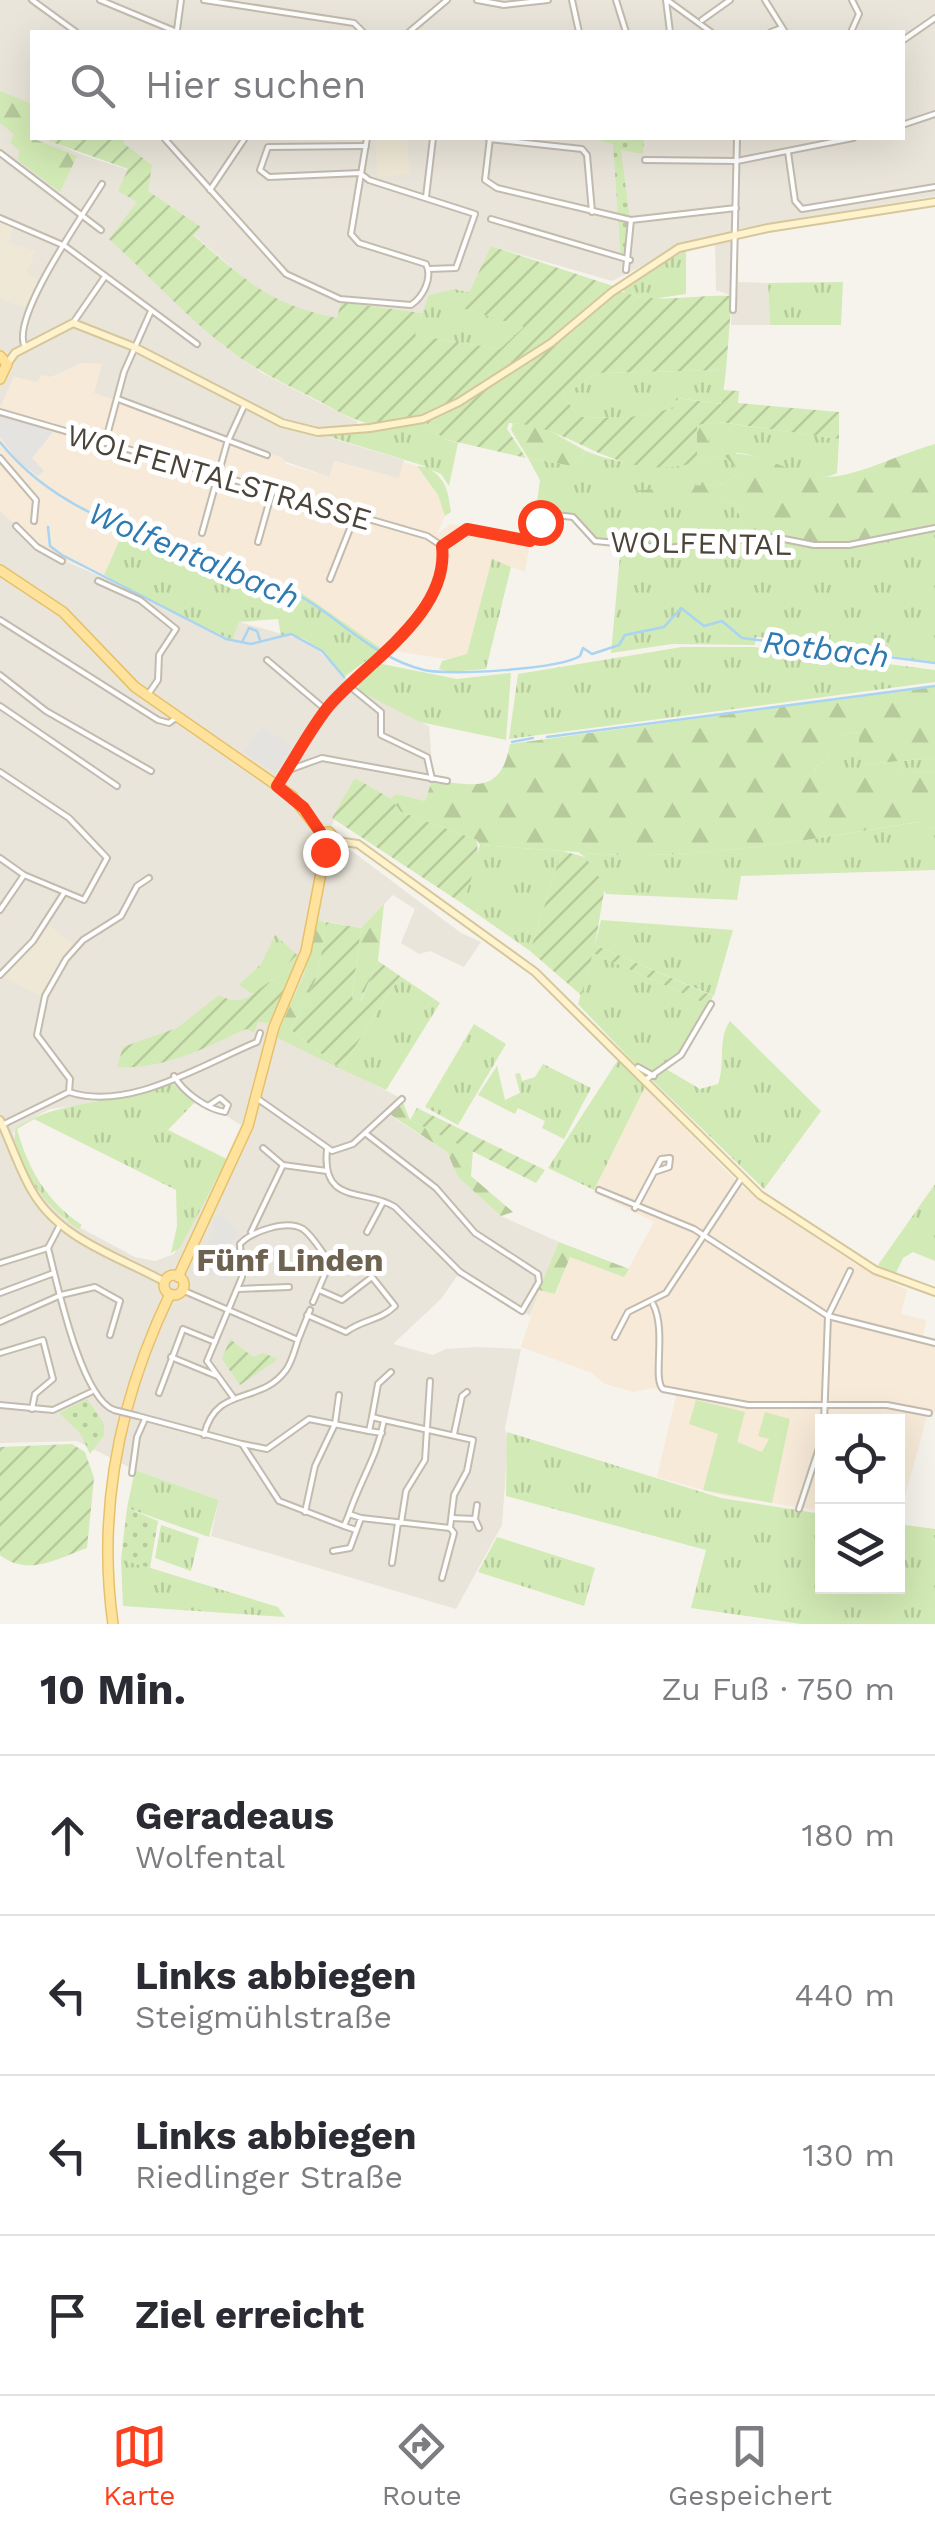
<!DOCTYPE html>
<html lang="de">
<head>
<meta charset="utf-8">
<style>
	body { margin:0; font-family:"Work Sans",sans-serif; background:#f2f2f3; color:#2b2b33 }
	.controls { position:absolute; right:30px; bottom:30px; display:grid; overflow:hidden; border-radius:0px; box-shadow:0 10px 40px #0002 }
	.controls button { width:90px; height:90px; display:grid; place-items:center; padding:0; border:0; border-bottom:2px solid #e1e1e2; background:#fff; color:#2b2b33; font:50px sans-serif }
	.stop { position:absolute; width:30px; height:30px; margin:-22px; border:8px solid #fc3f1d; border-radius:50%; background:#fff }
	.stop.end { background:#fc3f1d; border-color:#fff; box-shadow:0 2px 10px #0008 }
	.list { margin:0; padding:0; list-style:none }
	h2 { display:flex; justify-content:space-between; align-items:center; height:130px; margin:0; padding:0 40px; font-size:42px }
	h2 small { font-size:32px; font-weight:400; color:#7c7c81 }
	.list li { display:grid; grid-template-columns:65px 1fr auto; gap:30px; align-items:center; box-sizing:border-box; height:160px; padding:0 40px; border-top:2px solid #e1e1e2 }
	.list b { display:block; font-size:38px; white-space:nowrap }
	.list p { margin:0; font-size:32px; white-space:nowrap; color:#7c7c81 }
	.list em { font-size:32px; font-style:normal; color:#7c7c81 }
	.icon { flex:none; width:55px; height:55px; fill:none; stroke:currentColor; stroke-width:2; stroke-linecap:round; stroke-linejoin:round }
	.map { position:relative; flex:none; width:935px; height:1624px; overflow:hidden }
	.search { position:absolute; background:#fff; box-shadow:0 10px 40px #0002; left:30px; right:30px; top:30px; height:110px; display:flex; align-items:center; gap:25px; box-sizing:border-box; padding:0 35px; border-radius:0px; color:#7c7c81; font-size:38px }
	.sheet { height:770px; background:#fff }
	nav { display:flex; justify-content:space-around; align-items:center; box-sizing:border-box; height:140px; border-top:2px solid #e1e1e2; background:#fff; font-size:28px; color:#7c7c81 }
	nav a { display:grid; justify-items:center; gap:5px }
	nav .on { color:#fc3f1d }
	.map>svg:first-child { display:block }
	.residential { fill:#eae5da; fill-rule:evenodd }
	.commercial { fill:#f7ead8 }
	.education { fill:#efe8d6 }
	.grass { fill:url(#grass-tufts) }
	.forest { fill:url(#forest-firs) }
	.park { fill:url(#park-dots) }
	.garden { fill:url(#garden-furrows) }
	.pitch { fill:#d2eab5 }
	.parking { fill:#e5e3e0 }
	.lines { fill:none; stroke-linecap:round; stroke-linejoin:round }
	.stream { stroke:#a9d4f2; stroke-width:2.5 }
	.street-casing { stroke:#c2bbae; stroke-width:8 }
	.secondary-casing { stroke:#d6c79b; stroke-width:10 }
	.primary-casing { stroke:#e6c16a; stroke-width:12 }
	.street { stroke:#fff; stroke-width:4 }
	.secondary { stroke:#fff3cd; stroke-width:6 }
	.primary { stroke:#ffe39c; stroke-width:9 }
	.street-bridge-casing { stroke:#c2bbae; stroke-width:8; stroke-linecap:butt }
	.street-bridge { stroke:#fff; stroke-width:4 }
	.route { stroke:#fc3f1d; stroke-width:12 }
	.labels { text-anchor:middle; dominant-baseline:central; stroke-width:10; stroke-linejoin:round; paint-order:stroke }
	.street-label { font-size:30px; fill:#4b4439; stroke:#fff }
	.water-label { font-size:32px; font-style:italic; fill:#2e7ab2; stroke:#fff }
	.neighbourhood-label { font-size:32px; font-weight:bold; fill:#6e6250; stroke:#fff }
</style>
</head>
<body>
<div class="map">
<svg width="935" height="1624" viewBox="0 0 935 1624">
	<defs>
		<pattern id="grass-tufts" width="24" height="20" patternUnits="userSpaceOnUse" patternTransform="scale(2.5)"><rect width="24" height="20" fill="#d2eab5"/><path d="M3 7l-1-3M5 7V3M7 7l1-3M15 17l-1-3M17 17v-4M19 17l1-3" fill="none" stroke="#b6ca9c"/></pattern>
		<pattern id="forest-firs" width="22" height="20" patternUnits="userSpaceOnUse" patternTransform="scale(2.5)"><rect width="22" height="20" fill="#d2eab5"/><path d="M5 1l3.5 6h-7zM16 11l3.5 6h-7z" fill="#b6ca9c"/></pattern>
		<pattern id="park-dots" width="8" height="8" patternUnits="userSpaceOnUse" patternTransform="scale(2.5)"><rect width="8" height="8" fill="#d2eab5"/><path d="M2 2h.1M6 6h.1" fill="none" stroke="#b6ca9c" stroke-width="1.8" stroke-linecap="round"/></pattern>
		<pattern id="garden-furrows" width="10" height="10" patternUnits="userSpaceOnUse" patternTransform="scale(2.5)"><rect width="10" height="10" fill="#d2eab5"/><path d="M-1 1l2-2M0 10L10 0M9 11l2-2" fill="none" stroke="#b6ca9c"/></pattern>
	</defs>
	<rect width="100%" height="100%" fill="#f6f3ec"/>
	<g class="residential">
		<path d="M0,0H935V196L738,229V282L768,283L770,325H731L732,296L716,290L715,243L677,249L612,281L491,246L472,293L454,289L430,295L422,313L342,302L338,319L293,309L253,286L193,234L200,227L147,191L122,143L124,138H902V32H32V138H51L50,141L80,154L128,170L138,202L110,238L224,346L262,373L358,422L349,432L328,437L404,460L400,479L335,461L329,477L93,393L101,364L82,363L39,383L14,377L0,408Z"/>
		<path d="M0,511L51,555L141,594L310,642L359,691L429,726L433,776L425,801L397,794L390,798L355,778L328,833L461,933L481,942L464,967L430,951L419,954L401,943L415,909L393,895L361,928L318,920L304,974L276,1036L403,1099L388,1114L447,1152L458,1177L501,1216L559,1242L530,1316L460,1272L441,1299L393,1344L433,1355L446,1349L479,1347L521,1349L505,1428L508,1441L502,1525L456,1609L211,1536L219,1500L135,1470L77,1441L0,1443ZM172,1083L241,1125L215,1182L174,1254L155,1261L135,1257L64,1219L34,1184L13,1134L15,1128L50,1109L132,1098Z"/>
	</g>
	<g class="commercial">
		<path d="M82,363L102,364L94,393L283,458L286,464L329,477L334,461L399,478L403,462L417,466L438,495L445,516L437,534L451,524L530,542L525,572L492,560L467,655L446,659L382,649L293,587L135,530L125,528L104,575L51,555L0,511V408L14,377L38,382L41,375L53,377Z"/>
		<path d="M645,1087L742,1187L855,1264L907,1290L901,1314L926,1320L923,1338L935,1341V1413L928,1412L898,1522V1422H822V1511L721,1495L657,1477L676,1396L653,1388L633,1392L605,1384L592,1373L521,1347L539,1290L556,1294L570,1257L624,1277L654,1222L593,1192Z"/>
	</g>
	<g class="education">
		<path d="M407,138L410,174L378,177L375,140Z"/>
		<path d="M0,223L13,227L9,243L36,251L27,271L39,281L25,308L0,299Z"/>
		<path d="M49,925L75,946L42,997L4,977Z"/>
	</g>
	<g class="grass">
		<path d="M686,250V294L652,299L626,294L622,288Z"/>
		<path d="M843,282L841,325H770L768,283Z"/>
		<path d="M454,289L472,293L463,308L525,327L500,349L414,335L429,295Z"/>
		<path d="M726,370L722,404L677,398V408L625,418L579,417L563,396L597,373Z"/>
		<path d="M424,421L444,439L458,443L449,486L441,474L429,469C447,479 448,493 451,512L445,516L438,495L417,466L428,467L327,436Z"/>
		<path d="M719,422L839,439L837,473C809,489 767,453 736,453L740,472L726,483L644,491L734,503L749,536L666,546L595,541L572,516H542L536,509L540,480L528,458L572,466L586,451C632,470 676,468 724,456L707,442Z"/>
		<path d="M125,528L293,587L382,649L344,677C328,659 308,630 281,636L278,619L239,622L232,640L180,617L104,575Z"/>
		<path d="M935,528V662L756,637L755,645L672,644L611,653L621,545L665,549L709,542Z"/>
		<path d="M492,559L511,567L486,669L450,672L439,669L442,661L467,654Z"/>
		<path d="M682,647H754L935,670V682L509,739L518,674Z"/>
		<path d="M382,664L457,679L511,673L506,740L420,722L359,691L358,683Z"/>
		<path d="M861,732L857,756L866,764L935,758V771L817,780L815,767L827,759L835,735Z"/>
		<path d="M919,822L935,829V870L741,876L737,900L606,894L585,857L586,853C697,862 809,839 919,822Z"/>
		<path d="M480,845L562,851L530,951L463,904Z"/>
		<path d="M601,920L733,930L714,996L595,945Z"/>
		<path d="M275,935L295,953L279,978L271,980L261,993H251L239,985L261,964Z"/>
		<path d="M593,953L709,1005L680,1054L666,1069L700,1089L718,1084C726,1062 717,1040 730,1021L821,1111L764,1189L650,1078L655,1075L638,1067L578,1004Z"/>
		<path d="M400,976L440,1003L386,1090L341,1069Z"/>
		<path d="M474,1024L506,1044L458,1125L425,1107Z"/>
		<path d="M618,1060L645,1087L594,1190L548,1168Z"/>
		<path d="M543,1064L591,1088L564,1139L542,1128L545,1121L518,1108L515,1114L478,1095L497,1066L505,1100L520,1093L515,1074L520,1073L522,1081L535,1077Z"/>
		<path d="M172,1083L196,1101L168,1130L227,1159L180,1248L171,1253L177,1226L176,1190L34,1119L17,1129C28,1169 47,1202 82,1225L79,1229C50,1211 11,1164 15,1128C64,1097 120,1105 172,1083Z"/>
		<path d="M935,1184V1261L913,1252L903,1258L895,1275L878,1265Z"/>
		<path d="M507,1432L721,1498L822,1514V1586H898V1524L935,1529V1624H801L691,1608L706,1550L506,1496Z"/>
		<path d="M135,1470L219,1500L209,1537L127,1508Z"/>
		<path d="M161,1525L199,1538L191,1571L155,1558Z"/>
		<path d="M497,1537L595,1568L584,1606L478,1572Z"/>
		<path d="M121,1559L278,1607L285,1617L123,1606Z"/>
	</g>
	<g class="forest">
		<path d="M0,91L32,104V138L77,156L60,192L18,160L19,150L10,143L14,134L0,123Z"/>
		<path d="M719,422L708,442L725,455C762,448 787,476 823,477C852,479 904,452 935,444V528L849,545L749,536L734,503L632,491L726,483L740,472L725,456L697,462V425Z"/>
		<path d="M513,423L543,427L586,451L572,466L528,458L511,430Z"/>
		<path d="M935,686V758L866,764L857,757L860,732L836,735L827,759L815,767L817,779L935,771V829L918,822C809,839 697,862 587,853L585,857L578,852L480,845L477,840L401,812L390,798L397,794L425,801L432,780C474,785 501,795 510,744Z"/>
		<path d="M384,904L378,961L360,1002L352,998L361,928Z"/>
		<path d="M318,920L326,922L318,975L291,1030L341,1069L276,1037L304,974Z"/>
		<path d="M402,1100L410,1120L473,1151L471,1176L513,1212L501,1216L458,1177L447,1152L388,1113Z"/>
		<path d="M559,1242L629,1269L624,1277L570,1257L555,1294L539,1290Z"/>
	</g>
	<g class="park">
		<path d="M590,138H644L643,154L621,150L631,229L628,267L621,260L613,144Z"/>
		<path d="M87,1399L103,1422L104,1435L90,1454L80,1433L59,1413Z"/>
		<path d="M127,1508L158,1521L150,1568L121,1559Z"/>
	</g>
	<g class="garden">
		<path d="M51,138H126L123,143L152,165L148,191L201,227L193,235C246,280 267,304 337,318L341,302L422,313L415,335L500,349L524,327L462,308L491,246L613,286C565,328 448,429 382,425C358,424 339,412 319,401C287,385 255,370 227,348C185,316 148,274 109,239L137,202L118,191L128,169L49,141Z"/>
		<path d="M618,290C651,306 696,294 732,296L726,370L597,373L563,396L579,417L625,418L676,408V398L721,404L723,390L739,391L738,403L839,412V439L720,422L697,425V462C615,486 574,424 509,423L507,429L526,458L444,439L424,421C495,387 559,342 618,290Z"/>
		<path d="M355,778L390,798L401,812L477,840L478,858L463,904L332,818Z"/>
		<path d="M562,851L585,857L605,886L595,945L713,996L709,1005L593,953L581,995L530,951Z"/>
		<path d="M326,922L361,928L352,998L361,1001L378,961L400,976L341,1069L291,1030L318,975Z"/>
		<path d="M295,953L299,956L269,1023L258,1022L254,1032L246,1029C205,1048 163,1070 117,1067L123,1047L177,1028L219,995C247,1012 258,983 279,978Z"/>
		<path d="M417,1108L545,1170L536,1183L410,1120Z"/>
		<path d="M230,1339L253,1357L263,1353L278,1359L240,1385L222,1359Z"/>
		<path d="M72,1444L85,1452L94,1478L87,1548C56,1559 28,1577 0,1555V1447Z"/>
	</g>
	<path class="pitch" d="M696,1400L745,1412L737,1442L762,1452L769,1439L758,1436L765,1412L790,1419L772,1503L703,1490L718,1434L689,1424Z"/>
	<g class="parking">
		<path d="M0,414L53,432L32,458L44,471L38,476L19,462L0,437Z"/>
		<path d="M261,726L292,746L275,772L244,752Z"/>
		<path d="M223,1216L238,1231L232,1244L235,1264L228,1281L200,1272L201,1257L215,1228L211,1225L215,1217Z"/>
	</g>
	<g class="lines">
		<g class="stream">
			<path d="M0,442C71,532 190,542 287,589C335,612 370,657 424,670C450,676 560,669 580,656L583,648L592,654L619,645L625,635L664,627L681,608L704,626L722,621L742,638L935,663"/>
			<path d="M48,527L50,546L62,555L226,639L251,644L291,634L322,651L344,677"/>
			<path d="M242,642L249,628L257,631L260,640"/>
			<path d="M547,737L935,686"/>
			<path d="M512,742L533,738"/>
		</g>
		<g class="street-casing">
			<g id="street">
				<path d="M32,0L76,32"/>
				<path d="M100,0L177,32"/>
				<path d="M204,0L354,23L363,32"/>
				<path d="M477,0L504,5L548,0"/>
				<path d="M572,0L579,32"/>
				<path d="M616,0L626,32"/>
				<path d="M666,0L670,32"/>
				<path d="M667,0L711,32"/>
				<path d="M765,0L785,32"/>
				<path d="M702,20L730,0"/>
				<path d="M177,30L181,0"/>
				<path d="M409,32L447,0"/>
				<path d="M771,32L782,28"/>
				<path d="M851,32L859,14L852,0"/>
				<path d="M902,41L935,18"/>
				<path d="M902,125L935,114"/>
				<path d="M164,138L286,274L340,299L411,305C423,297 433,278 426,264L359,243L351,234L367,138"/>
				<path d="M490,138L485,180L497,188L631,220L736,208"/>
				<path d="M489,139L582,149L587,155L592,212"/>
				<path d="M366,146L268,147L260,170L269,177L360,173L369,180L475,214L456,268L429,269"/>
				<path d="M788,152L795,201L802,209L935,187"/>
				<path d="M0,153L101,230"/>
				<path d="M645,160L737,161L853,138"/>
				<path d="M210,190L245,138"/>
				<path d="M426,197L433,138"/>
				<path d="M0,218L65,246L197,344"/>
				<path d="M491,219L630,260"/>
				<path d="M626,270L631,220"/>
				<path d="M733,310L737,138"/>
				<path d="M73,323L104,278"/>
				<path d="M25,347C9,319 85,212 102,184"/>
				<path d="M118,399L267,455"/>
				<path d="M0,412L427,536L442,546C449,614 366,663 328,707C308,731 294,760 277,786"/>
				<path d="M105,443L124,372L151,311"/>
				<path d="M0,458L36,500L34,521"/>
				<path d="M16,526L37,547L62,561"/>
				<path d="M202,533L227,443L244,406"/>
				<path d="M258,542L272,492"/>
				<path d="M442,546L467,529L530,541L548,514L573,517L595,541L667,548L774,537L814,545H849L935,528"/>
				<path d="M330,579L355,516"/>
				<path d="M98,581L140,600L176,629L159,655L158,680L147,696"/>
				<path d="M0,620L158,720L169,723L177,717"/>
				<path d="M267,660L326,710"/>
				<path d="M0,675L46,711L151,771"/>
				<path d="M348,685L381,712V735L427,757L432,779"/>
				<path d="M0,706L117,786"/>
				<path d="M286,771L322,758L447,781"/>
				<path d="M0,772L69,818L107,858L84,900L24,875L0,910"/>
				<path d="M0,858L24,875"/>
				<path d="M0,975L33,941L64,893"/>
				<path d="M638,1067L654,1076"/>
				<path d="M174,1076C184,1093 207,1109 225,1112L228,1105L220,1098L208,1106"/>
				<path d="M644,1081L681,1055L711,1004"/>
				<path d="M69,1092C129,1112 203,1064 257,1042L260,1033"/>
				<path d="M258,1099L332,1151L353,1144L402,1099"/>
				<path d="M2,1125L69,1092L70,1079L37,1035L45,996L66,959L83,940L121,916L137,886L149,878"/>
				<path d="M263,1148L283,1165"/>
				<path d="M327,1150C321,1206 366,1188 395,1207L460,1272L522,1311L539,1282L538,1274L475,1233L436,1188L365,1133"/>
				<path d="M599,1190L694,1229L828,1316L824,1422"/>
				<path d="M635,1208L661,1159L670,1158L669,1167L654,1172"/>
				<path d="M60,1225L48,1248C57,1283 81,1398 114,1410"/>
				<path d="M251,1232L283,1165L327,1171"/>
				<path d="M367,1232L383,1202"/>
				<path d="M0,1263L48,1248"/>
				<path d="M850,1271L828,1316L935,1343"/>
				<path d="M238,1289L289,1287"/>
				<path d="M182,1290L298,1340C295,1349 292,1362 286,1370C260,1406 216,1384 204,1435"/>
				<path d="M0,1293L54,1273"/>
				<path d="M653,1304C667,1331 652,1379 663,1389L748,1405H887L929,1413"/>
				<path d="M307,1315L346,1332C363,1319 380,1321 395,1306L372,1277L342,1300L319,1290"/>
				<path d="M0,1322L61,1295L95,1287L120,1301L110,1335"/>
				<path d="M615,1337L628,1312L666,1293L741,1179"/>
				<path d="M298,1340L310,1310"/>
				<path d="M0,1353L43,1340L53,1379L35,1394L32,1409"/>
				<path d="M171,1357L217,1376"/>
				<path d="M159,1393L183,1329L215,1342"/>
				<path d="M233,1397L207,1361L242,1277L240,1244C251,1232 286,1219 303,1229C313,1236 322,1253 330,1262L313,1302"/>
				<path d="M0,1405L53,1410L91,1392"/>
				<path d="M138,1416L242,1444L279,1501L344,1526"/>
				<path d="M372,1417L378,1384L391,1372"/>
				<path d="M384,1420L473,1440L467,1471L454,1495L450,1528L454,1533L442,1578"/>
				<path d="M454,1434L462,1396L467,1392"/>
				<path d="M242,1444L267,1449L309,1419L369,1431"/>
				<path d="M132,1473L137,1437L145,1419"/>
				<path d="M799,1509L822,1439"/>
				<path d="M305,1512L315,1466L335,1424L339,1395"/>
				<path d="M349,1514C361,1478 377,1458 384,1420L372,1417L369,1431L382,1433"/>
				<path d="M361,1518L450,1528"/>
				<path d="M452,1518L475,1519L477,1505"/>
				<path d="M475,1519L479,1528"/>
				<path d="M401,1523L406,1491L425,1460L430,1381"/>
				<path d="M333,1551L350,1548L361,1518L349,1514L344,1526L356,1530"/>
				<path d="M392,1563L398,1523"/>
			</g>
		</g>
		<g class="secondary-casing">
			<g id="secondary">
				<path d="M7,364L15,353L73,323L134,347L282,423L318,432L370,428L423,419L459,402L551,343L612,292L679,248L768,228L935,202"/>
				<path d="M337,841L358,844L535,972L760,1195L875,1270L935,1292"/>
				<path d="M0,1120C11,1143 19,1169 32,1191C60,1240 118,1256 165,1282"/>
			</g>
		</g>
		<g class="primary-casing">
			<g id="primary">
				<path d="M0,356L7,364L0,379"/>
				<path d="M0,570L63,612L135,687L292,796L321,833L317,844L325,852L306,951L274,1027L248,1126L178,1277"/>
				<path d="M321,833L329,832L337,841L334,849L325,852"/>
				<circle cx="174" cy="1285" r="10"/>
				<path d="M113,1624C97,1510 120,1398 170,1294"/>
			</g>
		</g>
		<use href="#street" class="street"/>
		<use href="#secondary" class="secondary"/>
		<use href="#primary" class="primary"/>
		<g class="street-bridge-casing">
			<path id="street-bridge" d="M114,1410L138,1416"/>
		</g>
		<use href="#street-bridge" class="street-bridge"/>
	</g>
	<g class="lines">
		<path class="route" d="M325,852L317,844L321,833L304,808L277,786C294,760 309,731 328,707C365,663 450,614 442,546L467,529L530,541L540,522"/>
	</g>
	<g class="labels">
		<g class="street-label">
			<text transform="translate(219 477) rotate(16)">WOLFENTALSTRASSE</text>
			<text transform="translate(701 543) rotate(1)">WOLFENTAL</text>
		</g>
		<g class="water-label">
			<text transform="translate(194 555) rotate(23)">Wolfentalbach</text>
			<text transform="translate(826 649) rotate(7)">Rotbach</text>
		</g>
		<g class="neighbourhood-label">
			<text x="290" y="1260">Fünf Linden</text>
		</g>
	</g>
</svg>
<div class="controls">
<button><svg class="icon" aria-label="locate" viewBox="0 0 24 24"><circle cx="12" cy="12" r="6"/><path d="M12 2v4M12 18v4M2 12h4M18 12h4"/></svg></button>
<button><svg class="icon" aria-label="layers" viewBox="0 0 24 24"><path d="M12 4l9 5-9 5-9-5zM3 14l9 5 9-5"/></svg></button>
</div>
<div class="stop" style="left:540px;top:522px"></div>
<div class="stop end" style="left:325px;top:852px"></div>
<div class="search"><svg class="icon" aria-label="search" viewBox="0 0 24 24"><circle cx="10" cy="10" r="6"/><path d="M15 15l6 6"/></svg>Hier suchen</div>
</div>
<section class="sheet">
<h2>10 Min.<small>Zu Fuß · 750 m</small></h2>
<ul class="list">
<li><svg class="icon" aria-label="ahead" viewBox="0 0 24 24"><path d="M12 20V5M6 11l6-6 6 6"/></svg><div><b>Geradeaus</b><p>Wolfental</p></div><em>180 m</em></li>
<li><svg class="icon" aria-label="left" viewBox="0 0 24 24"><path d="M17 20v-9H6M10 6l-5 5 5 5"/></svg><div><b>Links abbiegen</b><p>Steigmühlstraße</p></div><em>440 m</em></li>
<li><svg class="icon" aria-label="left" viewBox="0 0 24 24"><path d="M17 20v-9H6M10 6l-5 5 5 5"/></svg><div><b>Links abbiegen</b><p>Riedlinger Straße</p></div><em>130 m</em></li>
<li><svg class="icon" aria-label="arrive" viewBox="0 0 24 24"><path d="M6 21V4h12l-3 4 3 4H6"/></svg><div><b>Ziel erreicht</b></div></li>
</ul>
</section>
<nav>
<a class="on"><svg class="icon" aria-label="map" viewBox="0 0 24 24"><path d="M3 6l6-2 6 2 6-2v14l-6 2-6-2-6 2zM9 4v14M15 6v14"/></svg>Karte</a>
<a><svg class="icon" aria-label="directions" viewBox="0 0 24 24"><path d="M12 3l9 9-9 9-9-9zM9 14v-3h6M13 9l2 2-2 2"/></svg>Route</a>
<a><svg class="icon" aria-label="saved" viewBox="0 0 24 24"><path d="M7 4h10v16l-5-4-5 4z"/></svg>Gespeichert</a>
</nav>
</body>
</html>
